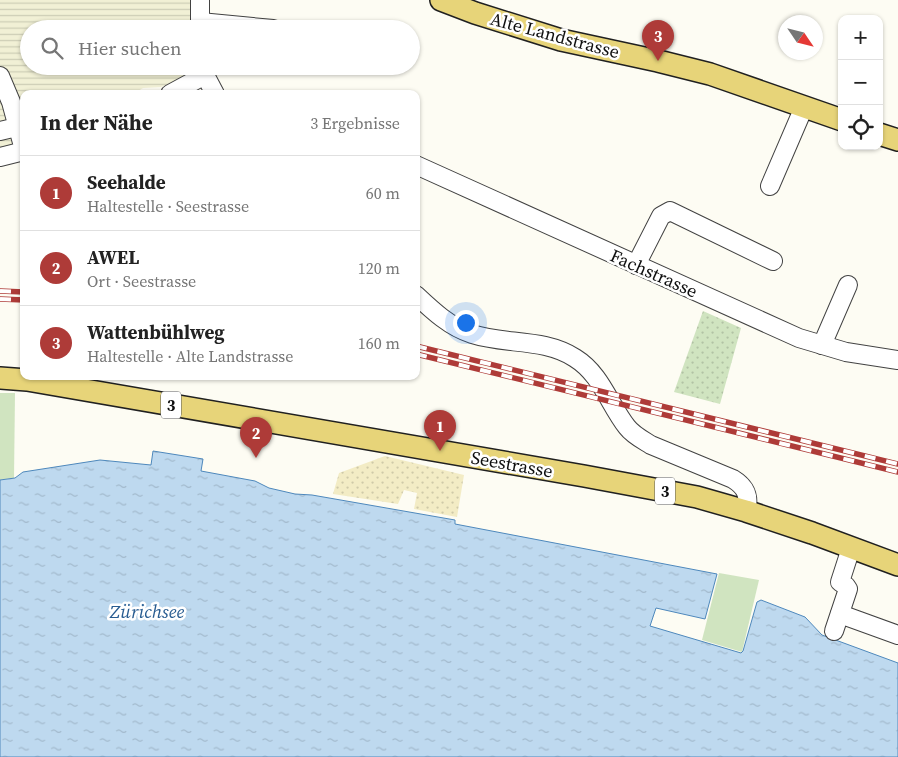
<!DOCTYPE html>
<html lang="de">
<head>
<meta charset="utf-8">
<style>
	body { margin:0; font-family:"Source Serif 4",serif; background:#f2f2f2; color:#222 }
	.controls { position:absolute; right:15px; top:15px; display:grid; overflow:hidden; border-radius:10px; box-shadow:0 1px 4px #0004 }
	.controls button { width:45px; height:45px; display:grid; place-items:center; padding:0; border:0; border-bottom:1px solid #e0e0e0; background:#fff; color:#222; font:25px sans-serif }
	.compass { position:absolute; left:778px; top:15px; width:45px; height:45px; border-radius:50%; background:#fff; box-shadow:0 1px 4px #0004; rotate:125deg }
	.you { position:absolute; left:465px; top:322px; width:18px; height:18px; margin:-12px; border:4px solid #fff; border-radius:50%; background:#1a73e8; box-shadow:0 0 0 8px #1a73e833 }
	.badge { display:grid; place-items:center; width:32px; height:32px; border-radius:50%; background:#ae3b38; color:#fff; font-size:16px; font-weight:700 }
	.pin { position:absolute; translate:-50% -41px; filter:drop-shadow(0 1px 2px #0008) }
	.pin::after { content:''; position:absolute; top:26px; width:18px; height:15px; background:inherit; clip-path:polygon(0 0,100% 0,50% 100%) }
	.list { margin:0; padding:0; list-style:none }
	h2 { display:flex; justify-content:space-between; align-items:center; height:65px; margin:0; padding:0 20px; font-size:21px }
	h2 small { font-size:16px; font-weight:400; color:#767676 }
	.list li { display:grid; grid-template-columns:32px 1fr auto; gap:15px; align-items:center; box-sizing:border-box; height:75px; padding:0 20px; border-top:1px solid #e0e0e0 }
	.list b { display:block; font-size:19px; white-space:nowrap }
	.list p { margin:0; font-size:16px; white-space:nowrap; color:#767676 }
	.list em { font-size:16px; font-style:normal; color:#767676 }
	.icon { flex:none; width:28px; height:28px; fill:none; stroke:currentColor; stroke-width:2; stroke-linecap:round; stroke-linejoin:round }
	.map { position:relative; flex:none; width:898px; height:757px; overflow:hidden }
	.search { position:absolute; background:#fff; box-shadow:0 1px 4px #0004; left:20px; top:20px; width:400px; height:55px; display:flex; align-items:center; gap:12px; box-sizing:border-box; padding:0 18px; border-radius:28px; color:#767676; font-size:19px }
	.panel { position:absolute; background:#fff; box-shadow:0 1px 4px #0004; left:20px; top:90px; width:400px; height:290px; border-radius:10px }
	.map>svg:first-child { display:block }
	.farmland { fill:url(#farmland-rules) }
	.grass { fill:url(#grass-dots) }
	.sand { fill:url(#sand-dots) }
	.park { fill:#d0e4c0 }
	.water { fill:url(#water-ripples); stroke:#4e88bc }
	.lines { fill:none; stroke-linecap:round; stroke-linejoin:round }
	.minor-casing { stroke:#424242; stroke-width:20 }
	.major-casing { stroke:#202020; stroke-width:24 }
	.minor { stroke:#fff; stroke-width:18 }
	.major { stroke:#e7d479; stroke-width:21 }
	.rail-casing { stroke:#ae3b38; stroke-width:5.5 }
	.rail { stroke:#fff; stroke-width:4; stroke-dasharray:11; stroke-linecap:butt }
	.labels { text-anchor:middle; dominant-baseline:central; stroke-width:5; stroke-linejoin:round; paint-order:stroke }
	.shield { fill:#fff; stroke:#575757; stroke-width:1 }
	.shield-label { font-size:16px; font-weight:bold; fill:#0f0f0f }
	.street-label { font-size:18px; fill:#0f0f0f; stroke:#fff }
	.water-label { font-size:19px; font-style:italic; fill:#285c91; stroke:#fff }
</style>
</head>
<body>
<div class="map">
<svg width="898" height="757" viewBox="0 0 898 757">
	<defs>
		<pattern id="farmland-rules" width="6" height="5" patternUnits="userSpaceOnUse" patternTransform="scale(1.25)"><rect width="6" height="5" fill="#f1f0d5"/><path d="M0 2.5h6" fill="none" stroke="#cdcdb6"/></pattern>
		<pattern id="grass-dots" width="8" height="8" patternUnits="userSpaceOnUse" patternTransform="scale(1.25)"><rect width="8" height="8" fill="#d0e4c0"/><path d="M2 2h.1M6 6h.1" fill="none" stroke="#b1c2a4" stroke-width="1.8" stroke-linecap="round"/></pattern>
		<pattern id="sand-dots" width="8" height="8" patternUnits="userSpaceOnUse" patternTransform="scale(1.25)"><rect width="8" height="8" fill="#f3ecc5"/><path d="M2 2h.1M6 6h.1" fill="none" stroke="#cfc9a8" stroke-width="1.8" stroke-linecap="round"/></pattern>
		<pattern id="water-ripples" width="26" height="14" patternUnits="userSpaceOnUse" patternTransform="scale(1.25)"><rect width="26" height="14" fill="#bed9ef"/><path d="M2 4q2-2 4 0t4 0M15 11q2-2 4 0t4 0" fill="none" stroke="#a2b9cc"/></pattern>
	</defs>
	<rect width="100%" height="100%" fill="#fdfcf3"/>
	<path class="farmland" d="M0,0H190V29H29V66H187V69L182,79L161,87L143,88L133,94H24V143L0,148Z"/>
	<path class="grass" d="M703,311L741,328L720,404L674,392Z"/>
	<path class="sand" d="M385,456L464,475L457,517L414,509L417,493L404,490L398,504L333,494L339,473Z"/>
	<g class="park">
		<path d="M0,393H15L14,478L0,480Z"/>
		<path d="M719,573L759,580L742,652L702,640Z"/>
	</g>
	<path class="water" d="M153,451L203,459L201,471L255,481L269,488L295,494L312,495L455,520V524L717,574L705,619L656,608L650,626L741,653L743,651L757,602L761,600L805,617L822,635L898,663V757H0V480L15,478L23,472L100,460L151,465Z"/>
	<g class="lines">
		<g class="minor-casing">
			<g id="minor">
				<path d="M200,0V29"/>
				<path d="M200,22L273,29"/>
				<path d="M203,66L205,75L215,94"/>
				<path d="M0,76L11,102L24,150"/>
				<path d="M170,94L205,75"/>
				<path d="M0,131L17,127"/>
				<path d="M0,157L24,151"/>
				<path d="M416,165L799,338L846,352L898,360"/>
				<path d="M770,186L804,107"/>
				<path d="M636,265L661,216L670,211L773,261"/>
				<path d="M416,295C433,311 450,327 472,334C506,345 544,338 575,358C601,374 609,404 627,427C633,435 643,440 651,445L733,479C746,487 750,496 746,511"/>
				<path d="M822,345L848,285"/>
				<path d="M840,614L898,635"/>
				<path d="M834,631L848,589L846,586L840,582L851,548"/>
			</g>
		</g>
		<g class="major-casing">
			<g id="major">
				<path d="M441,0L475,13L561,40L658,61L710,74L842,120"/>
				<path d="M879,134L898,140"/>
				<path d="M0,378L27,380L584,476L697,497L746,511L812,533L898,565"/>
			</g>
		</g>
		<use href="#minor" class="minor"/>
		<use href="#major" class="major"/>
		<g class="rail-casing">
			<g id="rail">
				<path d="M0,291L24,292"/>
				<path d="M0,299L24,300"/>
				<path d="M416,346L898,464"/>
				<path d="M416,354L898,472"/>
			</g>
		</g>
		<use href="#rail" class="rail"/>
	</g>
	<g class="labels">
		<g class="shield">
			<rect x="161" y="391.5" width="20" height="27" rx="4"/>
			<rect x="655" y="477.5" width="20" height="27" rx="4"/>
		</g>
		<g class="shield-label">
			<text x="171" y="405">3</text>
			<text x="665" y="491">3</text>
		</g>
		<g class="street-label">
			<text transform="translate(555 35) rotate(15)">Alte Landstrasse</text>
			<text transform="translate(654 273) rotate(24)">Fachstrasse</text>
			<text transform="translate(512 464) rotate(10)">Seestrasse</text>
		</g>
		<g class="water-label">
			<text x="147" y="611">Zürichsee</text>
		</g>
	</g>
</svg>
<div class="controls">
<button>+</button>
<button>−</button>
<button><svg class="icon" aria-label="locate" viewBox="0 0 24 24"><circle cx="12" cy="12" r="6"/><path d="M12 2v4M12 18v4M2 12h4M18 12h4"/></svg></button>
</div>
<svg class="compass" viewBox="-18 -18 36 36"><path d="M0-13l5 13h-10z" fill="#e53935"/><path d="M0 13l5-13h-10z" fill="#767676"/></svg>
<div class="you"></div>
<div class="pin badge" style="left:440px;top:451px">1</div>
<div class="pin badge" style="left:256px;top:458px">2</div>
<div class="pin badge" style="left:658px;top:61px">3</div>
<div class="search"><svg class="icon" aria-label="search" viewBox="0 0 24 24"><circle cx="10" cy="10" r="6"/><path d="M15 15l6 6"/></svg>Hier suchen</div>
<section class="panel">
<h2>In der Nähe<small>3 Ergebnisse</small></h2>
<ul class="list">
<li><span class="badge">1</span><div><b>Seehalde</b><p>Haltestelle · Seestrasse</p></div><em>60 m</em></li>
<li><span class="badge">2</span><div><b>AWEL</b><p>Ort · Seestrasse</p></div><em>120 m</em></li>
<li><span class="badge">3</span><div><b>Wattenbühlweg</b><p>Haltestelle · Alte Landstrasse</p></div><em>160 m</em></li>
</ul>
</section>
</div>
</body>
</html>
